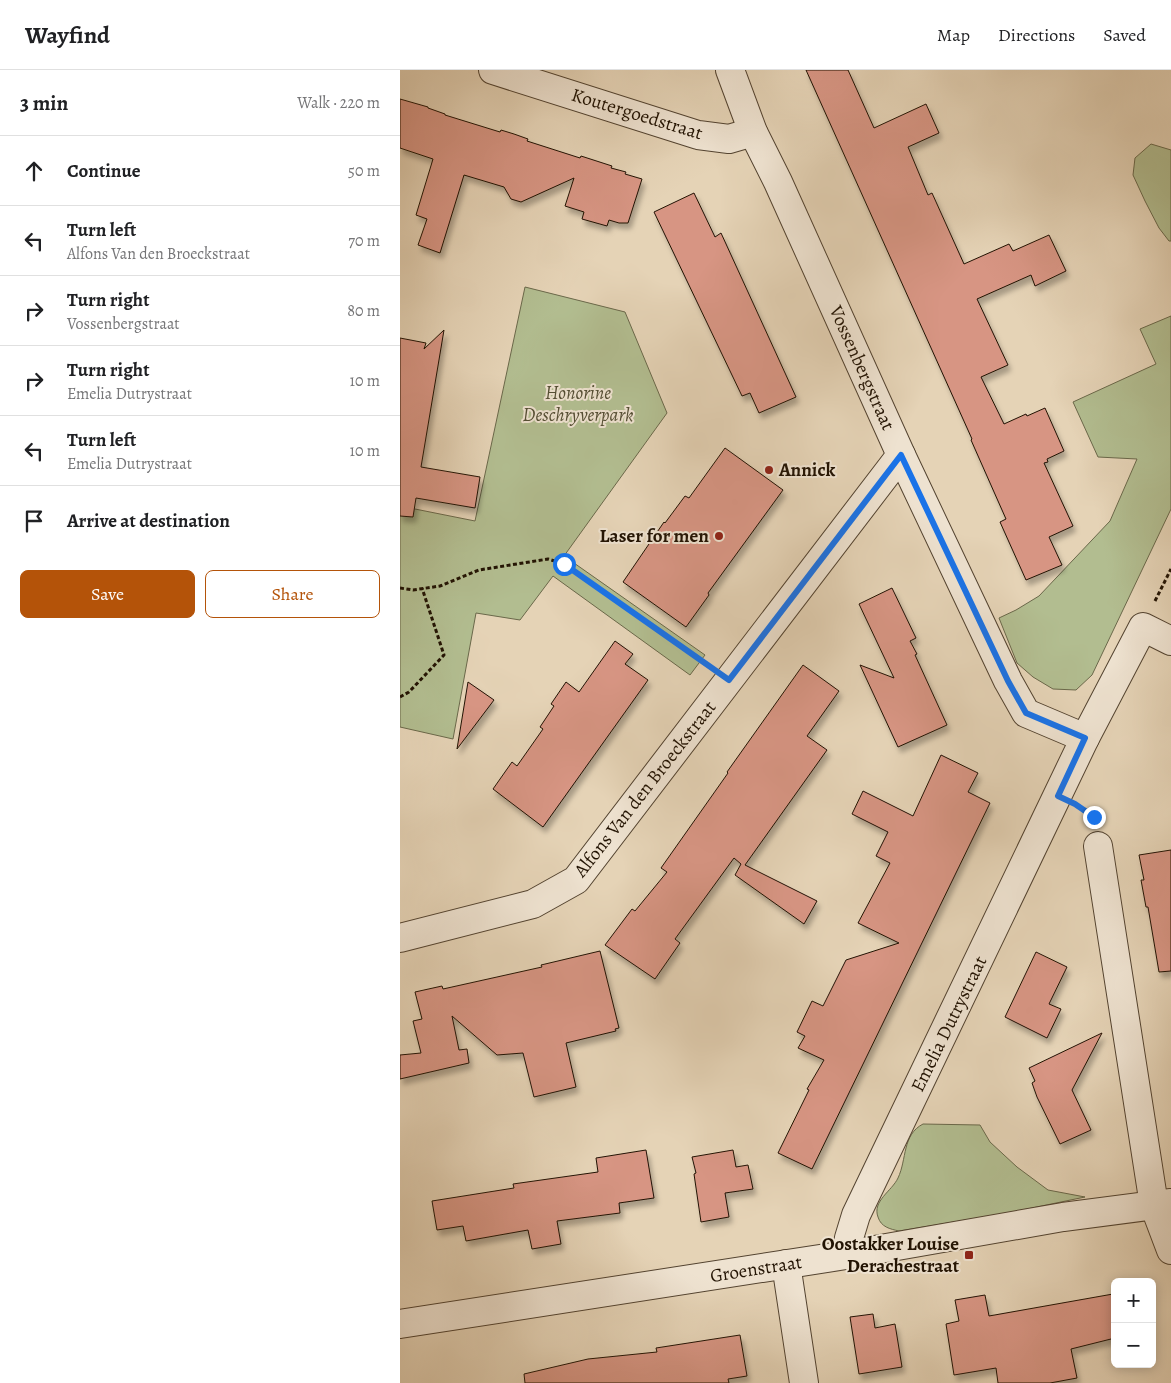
<!DOCTYPE html>
<html lang="en">
<head>
<meta charset="utf-8">
<style>
	body { margin:0; font-family:Alegreya,serif; background:#f2f2f2; color:#202124 }
	.controls { position:absolute; right:15px; bottom:15px; display:grid; overflow:hidden; border-radius:8px; box-shadow:0 2px 12px #0003 }
	.controls button { width:45px; height:45px; display:grid; place-items:center; padding:0; border:0; border-bottom:1px solid #e0e0e0; background:#fff; color:#202124; font:25px sans-serif }
	.stop { position:absolute; width:15px; height:15px; margin:-11px; border:4px solid #1a73e8; border-radius:50%; background:#fff }
	.stop.end { background:#1a73e8; border-color:#fff; box-shadow:0 1px 5px #0008 }
	.list { margin:0; padding:0; list-style:none }
	h2 { display:flex; justify-content:space-between; align-items:center; height:65px; margin:0; padding:0 20px; font-size:21px }
	h2 small { font-size:16px; font-weight:400; color:#757577 }
	.list li { display:grid; grid-template-columns:32px 1fr auto; gap:15px; align-items:center; box-sizing:border-box; height:70px; padding:0 20px; border-top:1px solid #e0e0e0 }
	.list b { display:block; font-size:19px; white-space:nowrap }
	.list p { margin:0; font-size:16px; white-space:nowrap; color:#757577 }
	.list em { font-size:16px; font-style:normal; color:#757577 }
	.actions { display:flex; gap:10px; padding:15px 20px }
	.actions a { flex:1; padding:11px 0; border:1px solid #b45309; border-radius:8px; text-align:center; font-size:18px; color:#b45309 }
	.actions .main { background:#b45309; color:#fff }
	.icon { flex:none; width:28px; height:28px; fill:none; stroke:currentColor; stroke-width:2; stroke-linecap:round; stroke-linejoin:round }
	.map { position:relative; flex:none; width:771px; height:1313px; overflow:hidden }
	header { display:flex; align-items:center; gap:30px; box-sizing:border-box; height:70px; padding:0 25px; background:#fff; border-bottom:1px solid #e0e0e0 }
	header strong { font-size:24px }
	nav { display:flex; gap:28px; margin-inline-start:auto; font-size:18px }
	main { display:flex }
	aside { flex:1; background:#fff }
	.map>svg:first-child { display:block }
	.green { fill:#b2bd90; stroke:#6a684a }
	.building { fill:#d79583; stroke:#221303; filter:url(#shadow) }
	.lines { fill:none; stroke-linecap:round; stroke-linejoin:round }
	.minor-casing { stroke:#534330; stroke-width:30 }
	.path { stroke:#221303; stroke-width:3; stroke-dasharray:4 2.5; stroke-linecap:butt }
	.minor { stroke:#eee2d0; stroke-width:28 }
	.route { stroke:#1a73e8; stroke-width:6 }
	.poi-dot { fill:#8f2418; stroke:#eee2d0; stroke-width:2 }
	.labels { text-anchor:middle; dominant-baseline:central; stroke-width:4; stroke-linejoin:round; paint-order:stroke }
	.street-label { font-size:19px; fill:#221303; stroke:#eee2d0 }
	.park-label { font-size:19px; font-style:italic; fill:#544e34; stroke:#eee2d0 }
	.poi-label { font-size:19px; font-weight:bold; fill:#221303; stroke:#eee2d0; text-anchor:end }
</style>
</head>
<body>
<header>
<strong>Wayfind</strong>
<nav><a>Map</a><a>Directions</a><a>Saved</a></nav>
</header>
<main>
<aside>
<h2>3 min<small>Walk · 220 m</small></h2>
<ul class="list">
<li><svg class="icon" aria-label="ahead" viewBox="0 0 24 24"><path d="M12 20V5M6 11l6-6 6 6"/></svg><div><b>Continue</b></div><em>50 m</em></li>
<li><svg class="icon" aria-label="left" viewBox="0 0 24 24"><path d="M17 20v-9H6M10 6l-5 5 5 5"/></svg><div><b>Turn left</b><p>Alfons Van den Broeckstraat</p></div><em>70 m</em></li>
<li><svg class="icon" aria-label="right" viewBox="0 0 24 24"><path d="M7 20v-9h11M14 6l5 5-5 5"/></svg><div><b>Turn right</b><p>Vossenbergstraat</p></div><em>80 m</em></li>
<li><svg class="icon" aria-label="right" viewBox="0 0 24 24"><path d="M7 20v-9h11M14 6l5 5-5 5"/></svg><div><b>Turn right</b><p>Emelia Dutrystraat</p></div><em>10 m</em></li>
<li><svg class="icon" aria-label="left" viewBox="0 0 24 24"><path d="M17 20v-9H6M10 6l-5 5 5 5"/></svg><div><b>Turn left</b><p>Emelia Dutrystraat</p></div><em>10 m</em></li>
<li><svg class="icon" aria-label="arrive" viewBox="0 0 24 24"><path d="M6 21V4h12l-3 4 3 4H6"/></svg><div><b>Arrive at destination</b></div></li>
</ul>
<div class="actions"><a class="main">Save</a><a>Share</a></div>
</aside>
<div class="map">
<svg width="771" height="1313" viewBox="0 0 771 1313">
	<defs>
		<filter id="shadow"><feDropShadow dx="3" dy="5.5" stdDeviation="2.5" flood-color="#0004"/></filter>
	</defs>
	<rect width="100%" height="100%" fill="#e5d3b6"/>
	<filter id="stains"><feTurbulence type="fractalNoise" baseFrequency=".004" numOctaves="4"/><feColorMatrix values="0 0 0 0 .2 0 0 0 0 .09 0 0 0 0 .02 0 0 0 .5 -.17"/></filter>
	<radialGradient id="worn" r=".72"><stop offset=".6" stop-color="#630" stop-opacity="0"/><stop offset="1" stop-color="#630" stop-opacity=".3"/></radialGradient>
	<g class="green">
		<path d="M751,74L771,80V171H769L759,158L745,131L733,105L735,88Z"/>
		<path d="M125,217L225,242L267,343L164,486L305,585L290,605L153,506L120,550L76,543L53,669L0,657V436L75,451Z"/>
		<path d="M771,246V439L692,605L676,620L653,619L633,607L617,593L599,548L616,540L639,526L710,451L737,389L698,387L673,332L756,294L740,259Z"/>
		<path d="M523,1054L580,1055L590,1072L617,1097L648,1120L685,1127L608,1143L499,1161C490,1159 481,1157 478,1147C472,1131 492,1121 498,1108C507,1089 502,1065 523,1054Z"/>
	</g>
	<g class="building">
		<path d="M406,0H448L474,58L526,34L539,63L508,77L528,125L532,123L564,194L609,174L613,181L649,165L666,201L635,216L631,205L577,229L608,295L581,307L604,354L626,344L627,346L645,338L664,381L647,389L648,392L644,393L673,456L649,467L662,495L626,510L600,452L606,449L571,370L572,369Z"/>
		<path d="M0,29L28,37V38L45,44V45L100,62L101,60L114,64L128,69L127,71L180,88L181,86L212,96L211,98L226,102L225,104L242,109L228,153H219L209,150L207,156L182,149L184,142L165,136L174,108L121,132L111,129L104,117L64,105L40,183L18,175L27,149L16,145L33,89L0,78Z"/>
		<path d="M294,123L315,167L321,163L396,327L359,343L350,323L342,326L254,142Z"/>
		<path d="M44,260L21,397L80,407L75,438L16,428L13,447L0,446V268L26,273L24,279Z"/>
		<path d="M325,378L383,420L308,523L309,525L286,557L223,512L264,452L265,453L285,426L289,428Z"/>
		<path d="M492,518L516,568L510,571L517,584L515,585L547,655L498,677L460,595L494,608L459,534Z"/>
		<path d="M215,571L233,584L225,594L248,610L143,757L93,719L112,692L117,696L143,659L140,657L154,636L151,634L166,612L179,622Z"/>
		<path d="M403,595L439,621L407,666L427,680L345,795L417,831L404,854L335,805L341,794L334,788L275,869L280,873L255,909L205,875L232,839L235,841L267,802L261,798L328,703L327,702Z"/>
		<path d="M68,612L94,630L57,679Z"/>
		<path d="M541,685L578,703L568,722L590,733L412,1099L378,1083L409,1020L407,1019L424,990L398,978L405,966L397,962L412,931L423,936L446,890L499,873L458,853L490,793L476,786L488,762L452,744L463,721L513,746Z"/>
		<path d="M771,780V901L759,902L748,837H746L741,810H744L739,785Z"/>
		<path d="M200,881L219,958L215,959L216,961L166,973L176,1017L134,1027L123,983L97,985L52,946L59,980L67,979L69,993L0,1009V985L21,983L13,951L22,949L15,922L42,916L43,919L142,897L141,895Z"/>
		<path d="M636,882L667,897L649,934L661,939L647,968L605,947Z"/>
		<path d="M702,963L672,1020L691,1060L660,1074L637,1027L632,1013L635,1011L629,998Z"/>
		<path d="M246,1080L254,1128L219,1133L220,1143L157,1151L161,1174L132,1179L128,1160L66,1171L63,1156L37,1160L32,1131L114,1118L113,1114L198,1102L196,1088Z"/>
		<path d="M333,1080L336,1097L348,1095L353,1119L325,1123L329,1147L301,1152L294,1104L296,1103L292,1087Z"/>
		<path d="M713,1224L715,1238V1268L671,1279L677,1308L650,1313H598L596,1298L554,1305L546,1254L559,1251L555,1230L585,1225L589,1246Z"/>
		<path d="M473,1244L475,1258L495,1254L502,1297L459,1304L450,1247Z"/>
		<path d="M340,1265L347,1306L328,1309L329,1313H125L124,1304L188,1289L257,1282L256,1278Z"/>
	</g>
	<g class="lines">
		<g class="minor-casing">
			<g id="minor">
				<path d="M93,0L298,65L329,69L353,62"/>
				<path d="M330,0L353,62L378,112L501,385L608,611L626,643L685,668"/>
				<path d="M698,776L754,1135L771,1180"/>
				<path d="M0,868L133,834L176,810L501,385"/>
				<path d="M446,1185L449,1168L456,1145L685,668L743,557L771,571"/>
				<path d="M386,1194L404,1313"/>
				<path d="M0,1254L446,1185L663,1147L771,1133"/>
			</g>
		</g>
		<g class="path">
			<path d="M0,518L13,520L40,516L79,500L148,489L164,494L305,594"/>
			<path d="M755,531L771,499"/>
			<path d="M0,627L9,622L44,585L22,518"/>
			<path d="M681,738L694,748"/>
		</g>
		<use href="#minor" class="minor"/>
	</g>
	<g class="lines">
		<path class="route" d="M164,494L329,610L501,385L608,611L626,643L685,668L658,726L675,734L694,747"/>
	</g>
	<g class="poi-dot">
		<circle cx="369" cy="400" r="5"/>
		<circle cx="319" cy="466" r="5"/>
		<rect x="564" y="1180" width="10" height="10" rx="2.5"/>
	</g>
	<g class="labels">
		<g class="street-label">
			<text transform="translate(237 44) rotate(17)">Koutergoedstraat</text>
			<text transform="translate(462 298) rotate(66)">Vossenbergstraat</text>
			<text transform="translate(245 719) rotate(-52)">Alfons Van den Broeckstraat</text>
			<text transform="translate(549 954) rotate(-64)">Emelia Dutrystraat</text>
			<text transform="translate(356 1199) rotate(-9)">Groenstraat</text>
		</g>
		<g class="park-label">
			<text x="178" y="323">Honorine<tspan x="178" dy="22">Deschryverpark</tspan></text>
		</g>
		<g class="poi-label">
			<text x="379" y="400" text-anchor="start">Annick</text>
			<text x="309" y="466">Laser for men</text>
			<text x="559" y="1174">Oostakker Louise<tspan x="559" dy="22">Derachestraat</tspan></text>
		</g>
	</g>
	<rect width="100%" height="100%" filter="url(#stains)"/>
	<rect width="100%" height="100%" fill="url(#worn)"/>
</svg>
<div class="controls">
<button>+</button>
<button>−</button>
</div>
<div class="stop" style="left:164px;top:494px"></div>
<div class="stop end" style="left:694px;top:747px"></div>
</div>
</main>
</body>
</html>
